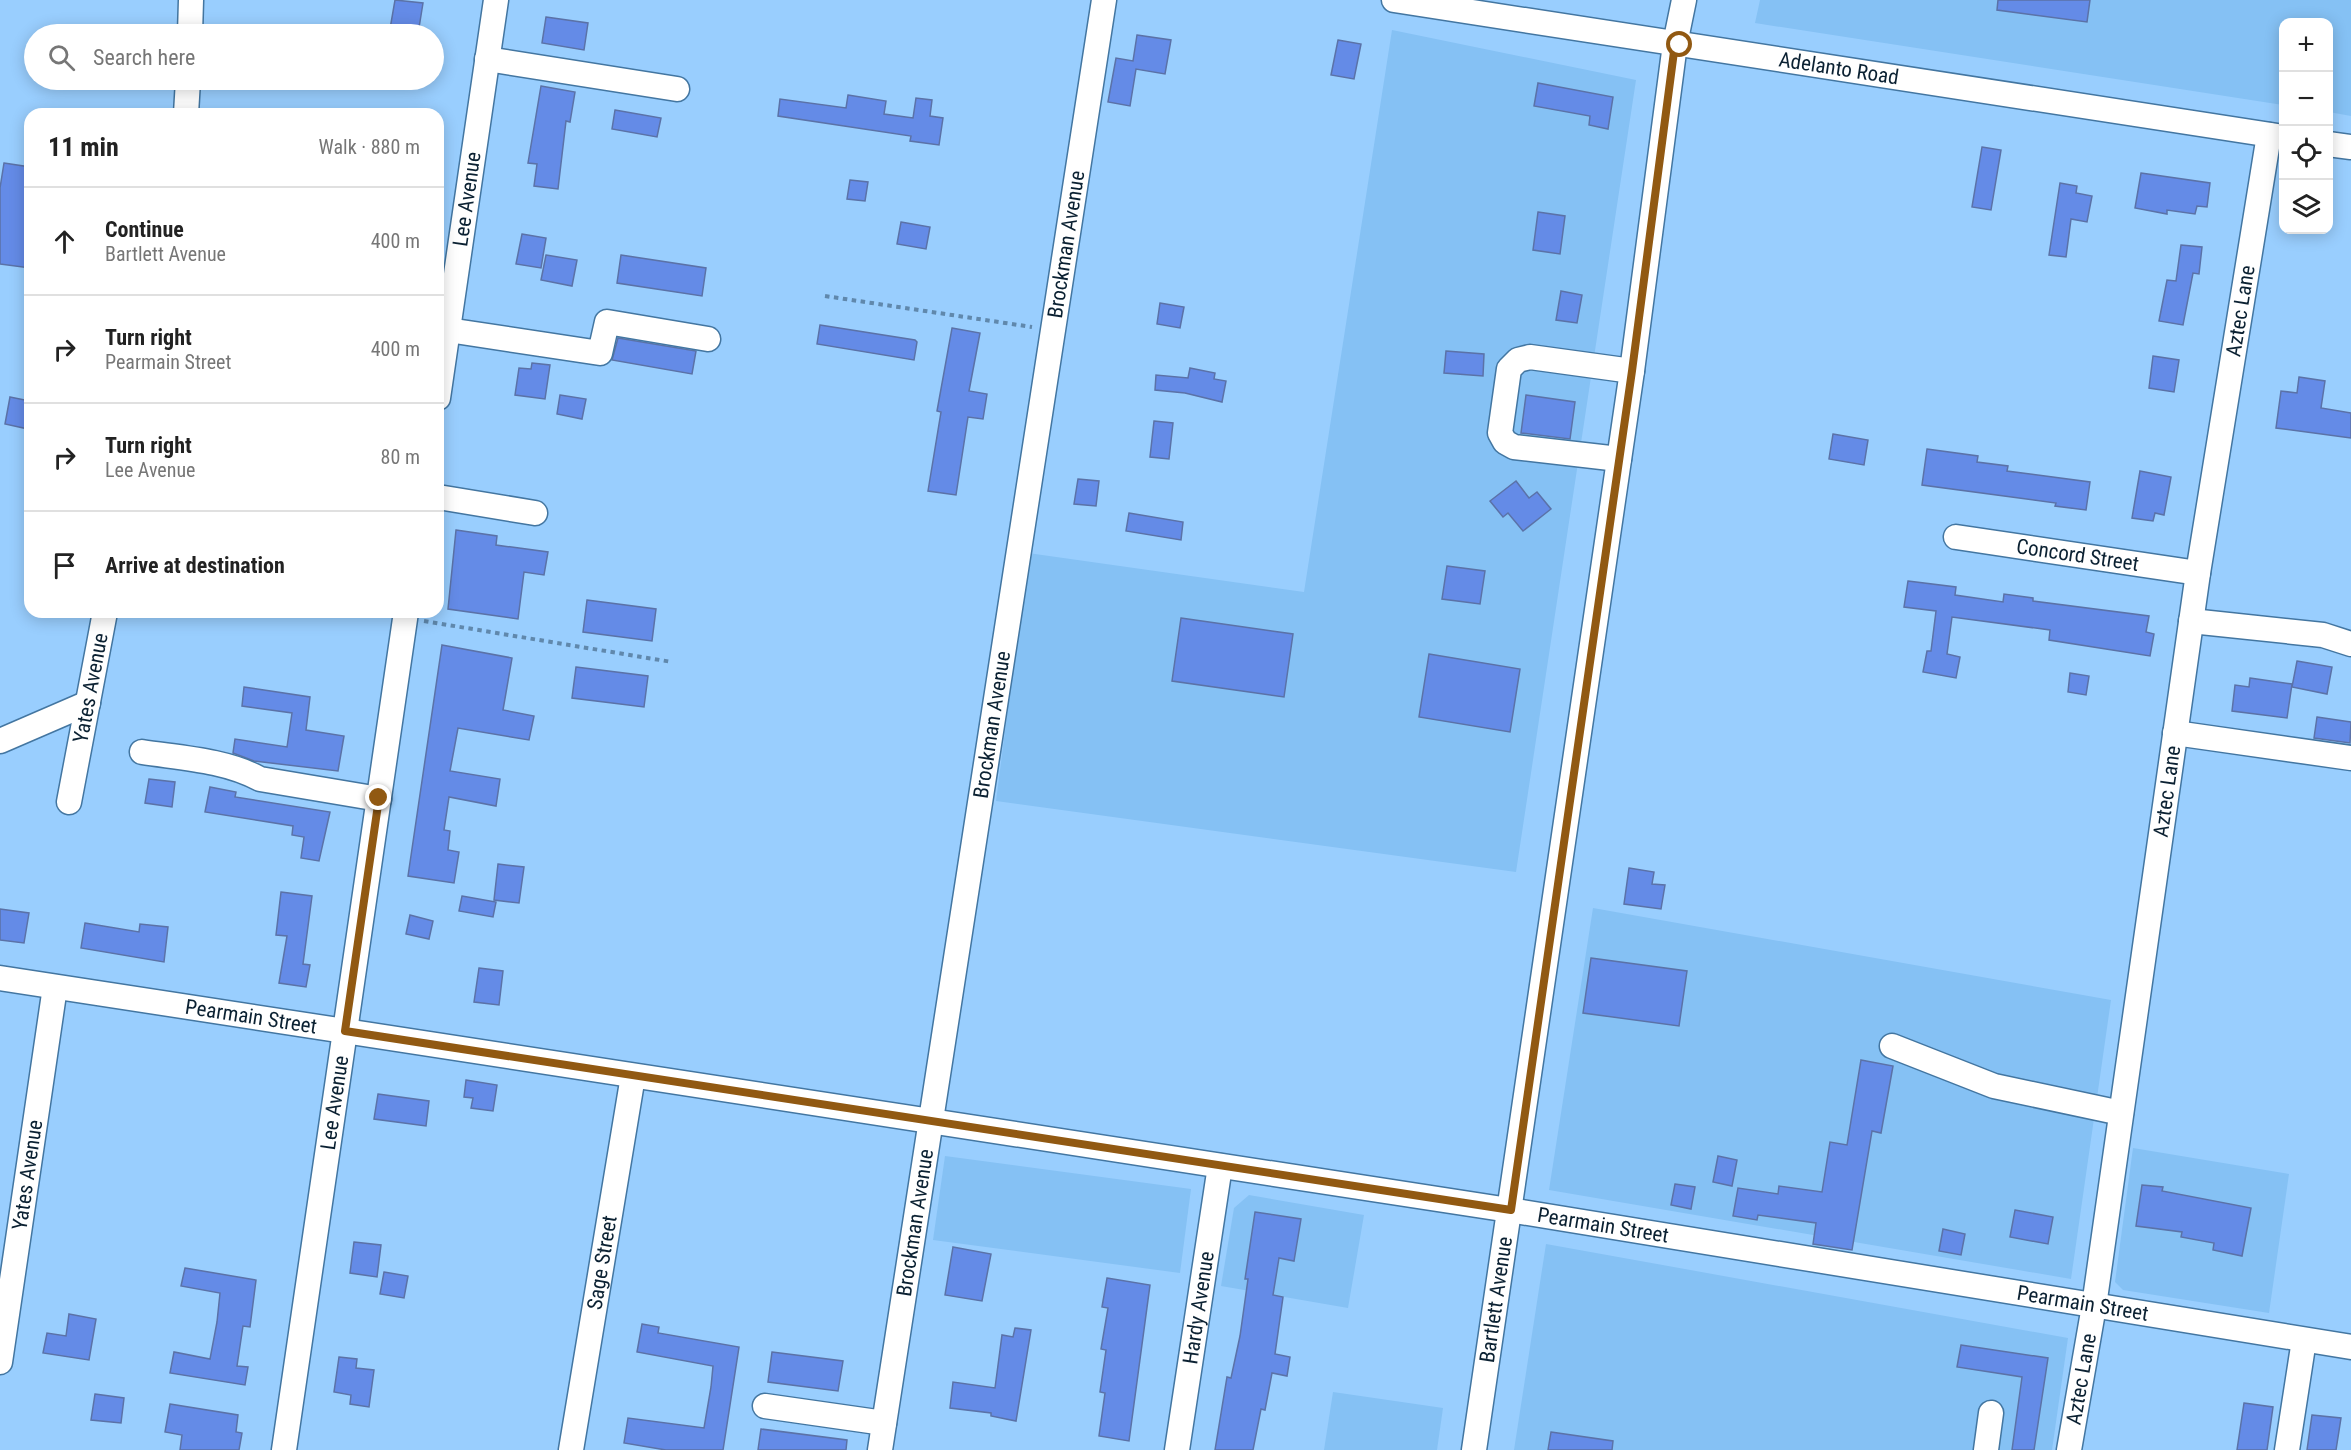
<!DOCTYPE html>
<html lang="en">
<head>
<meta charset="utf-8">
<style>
	body { margin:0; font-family:"Roboto Condensed",sans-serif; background:#f6f6f6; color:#222 }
	.controls { position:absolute; right:18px; top:18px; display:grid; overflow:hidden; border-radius:12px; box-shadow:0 3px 15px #0003 }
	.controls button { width:54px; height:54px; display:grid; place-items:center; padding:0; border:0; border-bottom:2px solid #e0e0e0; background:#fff; color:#222; font:30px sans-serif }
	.stop { position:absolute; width:18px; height:18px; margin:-14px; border:4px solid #915912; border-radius:50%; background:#fff }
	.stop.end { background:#915912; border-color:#fff; box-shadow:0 2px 6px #0008 }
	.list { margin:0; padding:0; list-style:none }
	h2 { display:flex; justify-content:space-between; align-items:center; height:78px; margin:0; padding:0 24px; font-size:26px }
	h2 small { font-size:20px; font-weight:400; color:#767676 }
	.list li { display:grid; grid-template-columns:39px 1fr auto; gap:18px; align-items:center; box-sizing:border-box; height:108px; padding:0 24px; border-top:2px solid #e0e0e0 }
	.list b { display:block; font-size:22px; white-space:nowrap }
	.list p { margin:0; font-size:20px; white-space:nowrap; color:#767676 }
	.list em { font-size:20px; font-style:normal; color:#767676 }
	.icon { flex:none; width:33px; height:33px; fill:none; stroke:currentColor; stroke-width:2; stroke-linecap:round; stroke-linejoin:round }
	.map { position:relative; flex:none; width:2351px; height:1450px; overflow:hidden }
	.search { position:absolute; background:#fff; box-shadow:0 3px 15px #0003; left:24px; top:24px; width:420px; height:66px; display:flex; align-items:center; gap:15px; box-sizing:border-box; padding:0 21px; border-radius:33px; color:#767676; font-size:22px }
	.panel { position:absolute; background:#fff; box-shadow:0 3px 15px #0003; left:24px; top:108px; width:420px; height:510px; border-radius:18px }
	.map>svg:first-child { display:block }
	.built { fill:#85c1f4 }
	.building { fill:#648be7; stroke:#5b72a7; stroke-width:1.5 }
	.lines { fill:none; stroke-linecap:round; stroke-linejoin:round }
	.minor-casing { stroke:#4376a1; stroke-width:27 }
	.path { stroke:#6088ac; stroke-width:4; stroke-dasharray:4.5 4.5; stroke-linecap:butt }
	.minor { stroke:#fff; stroke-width:24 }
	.route { stroke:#915912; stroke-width:8 }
	.labels { text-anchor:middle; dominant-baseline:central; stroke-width:5; stroke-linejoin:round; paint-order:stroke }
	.street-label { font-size:21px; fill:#0b2132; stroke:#d6ecff }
</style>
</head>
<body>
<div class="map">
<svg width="2351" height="1450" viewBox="0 0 2351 1450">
	<rect width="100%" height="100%" fill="#99cefe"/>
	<g class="built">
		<path d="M1760,0H2351V116L2329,112L2328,22H2284L2283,105L1755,23Z"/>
		<path d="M1392,30L1636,80L1516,872L996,801L1028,553L1304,592Z"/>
		<path d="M1593,908L2111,1000L2071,1279L1549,1190Z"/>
		<path d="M2133,1148L2289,1174L2269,1313L2123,1290L2115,1282Z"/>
		<path d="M945,1156L1191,1189L1180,1273L933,1240Z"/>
		<path d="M1249,1195L1364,1215L1348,1308L1221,1286L1234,1208Z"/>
		<path d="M1546,1244L2068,1338L2052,1450H1514Z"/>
		<path d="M1333,1392L1443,1408L1437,1450H1324Z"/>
	</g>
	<g class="building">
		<path d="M395,0L423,3L418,34L390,29Z"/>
		<path d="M1998,0H2090L2087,22L1997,10Z"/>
		<path d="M546,17L588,23L584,50L542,43Z"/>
		<path d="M1137,35L1171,40L1165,74L1136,69L1130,106L1108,102L1116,58L1133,61Z"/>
		<path d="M1338,40L1361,44L1354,79L1331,75Z"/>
		<path d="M1538,83L1613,97L1608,129L1589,125L1590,116L1534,106Z"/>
		<path d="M541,86L575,92L570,122L566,121L558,189L534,186L537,164L528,163Z"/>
		<path d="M848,95L886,101L884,114L913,118L916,98L932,100L930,116L943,118L939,145L910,141L911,136L778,116L780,99L846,108Z"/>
		<path d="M615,110L661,118L657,137L612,129Z"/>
		<path d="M1982,147L2001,150L1991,210L1972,207Z"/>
		<path d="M4,163L30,167V268L0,264V188Z"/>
		<path d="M2141,173L2210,183L2207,207L2197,206L2195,214L2167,210V214L2135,208Z"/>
		<path d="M850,180L868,182L865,201L847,199Z"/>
		<path d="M2060,183L2077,186L2076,193L2092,196L2087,222L2071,219L2066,257L2049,255Z"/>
		<path d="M1538,212L1565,216L1560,254L1533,250Z"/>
		<path d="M901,222L930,227L926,249L897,244Z"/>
		<path d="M522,234L546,238L541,268L516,264Z"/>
		<path d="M2181,245L2202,247L2199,274L2193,273L2183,325L2159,321L2167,280L2176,281Z"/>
		<path d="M546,255L577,260L572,286L541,280Z"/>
		<path d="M621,255L706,268L702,296L617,283Z"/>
		<path d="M1561,291L1582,295L1577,323L1556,320Z"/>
		<path d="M1160,303L1184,307L1180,328L1157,324Z"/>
		<path d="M820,325L915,340L917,342L914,360L817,344Z"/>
		<path d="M952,328L980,333L969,391L987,394L983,419L968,417L956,495L928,491L941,412L937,411Z"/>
		<path d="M618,338L696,351L692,374L612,360Z"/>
		<path d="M1446,351L1484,354L1483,376L1444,373Z"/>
		<path d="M2153,356L2179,360L2174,392L2149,388Z"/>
		<path d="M532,363L550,365L545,399L515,395L519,368L531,369Z"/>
		<path d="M1190,368L1215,373L1214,379L1226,381L1222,402L1185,393L1155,390L1156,375L1188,378Z"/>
		<path d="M2299,377L2325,381L2321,408L2351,413V438L2276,428L2281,391L2297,393Z"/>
		<path d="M560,395L586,399L582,419L557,414Z"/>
		<path d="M1526,395L1575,402L1570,439L1521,433Z"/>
		<path d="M10,397L30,401L28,429L5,424Z"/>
		<path d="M1154,421L1173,423L1169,459L1150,457Z"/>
		<path d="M1833,434L1868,440L1864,465L1829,459Z"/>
		<path d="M1927,449L1978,456L1977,462L2008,466L2007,471L2090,482L2086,510L2055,506L2056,503L1922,485Z"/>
		<path d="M2140,471L2171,477L2164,515L2155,513L2153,521L2132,518Z"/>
		<path d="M1078,479L1099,481L1096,506L1074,504Z"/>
		<path d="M1516,481L1529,498L1537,492L1551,509L1523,531L1508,513L1503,517L1490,501Z"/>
		<path d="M1129,513L1183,522L1181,540L1126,531Z"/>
		<path d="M456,530L497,536L496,545L548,552L544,575L524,572L518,619L448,609Z"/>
		<path d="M1447,566L1485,571L1480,604L1442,599Z"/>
		<path d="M1908,581L1956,587L1955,595L2003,602L2004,594L2033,598V601L2149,616L2146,632L2154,634L2150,656L2049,640L2050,630L1952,617L1947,654L1960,657L1956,678L1923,672L1927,651H1931L1936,611L1904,607Z"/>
		<path d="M587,600L656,609L652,641L583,632Z"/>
		<path d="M1181,618L1293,634L1284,697L1172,681Z"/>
		<path d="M442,645L512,658L503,710L534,716L529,740L458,728L450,771L500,779L496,806L449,797L444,830L450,831L448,850L459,852L454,883L408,876Z"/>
		<path d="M1429,654L1520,669L1510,732L1419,717Z"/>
		<path d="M2297,661L2332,667L2327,694L2292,687Z"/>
		<path d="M576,667L648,676L644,707L572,698Z"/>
		<path d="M2070,673L2089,676L2086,695L2068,692Z"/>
		<path d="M2250,678L2292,684L2287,718L2232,711L2235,685L2249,687Z"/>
		<path d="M244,687L310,697L306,730L344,736L338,771L254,761L233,753L235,739L287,747L292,713L242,706Z"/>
		<path d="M2317,717L2351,722L2350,743L2314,738Z"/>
		<path d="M149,779L175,782L172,807L145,803Z"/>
		<path d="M210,787L236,792L235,797L330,812L319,861L301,858L304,837L292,835L293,826L205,812Z"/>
		<path d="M498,864L524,867L519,903L494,900Z"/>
		<path d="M1629,868L1654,872L1652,884L1665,885L1661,909L1624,904Z"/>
		<path d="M281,892L312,896L303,964L310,965L306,987L279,983L287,936L276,935Z"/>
		<path d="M462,896L496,902L493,917L459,911Z"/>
		<path d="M0,909L29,913L24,943L0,940Z"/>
		<path d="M410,915L433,921L429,939L406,934Z"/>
		<path d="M85,923L139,932L140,924L168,927L164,962L81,948Z"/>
		<path d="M1591,958L1687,971L1679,1026L1583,1013Z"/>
		<path d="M479,968L503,971L499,1005L474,1002Z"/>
		<path d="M1861,1060L1893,1066L1881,1133L1872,1131L1852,1250L1813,1244L1816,1223L1758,1215L1757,1220L1733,1216L1738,1188L1778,1194L1779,1186L1822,1192L1830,1142L1847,1145Z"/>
		<path d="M466,1080L497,1085L493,1111L471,1108L473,1098L464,1097Z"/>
		<path d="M378,1094L429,1101L426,1126L374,1119Z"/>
		<path d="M1718,1156L1737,1160L1732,1186L1713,1182Z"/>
		<path d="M1675,1184L1695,1187L1691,1209L1671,1205Z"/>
		<path d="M2142,1185L2163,1187L2162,1191L2251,1208L2242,1256L2213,1250L2214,1243L2181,1237L2182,1232L2136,1226Z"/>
		<path d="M2015,1210L2053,1217L2048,1244L2010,1237Z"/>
		<path d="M1255,1212L1301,1219L1294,1261L1279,1258L1273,1295L1283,1297L1275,1354L1290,1357L1287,1376L1272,1373L1265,1410L1261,1409L1253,1450H1215L1227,1377L1231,1378L1240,1336L1248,1279H1245Z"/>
		<path d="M1943,1229L1965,1234L1961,1255L1939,1251Z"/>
		<path d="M354,1242L381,1245L377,1277L350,1273Z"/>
		<path d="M953,1247L991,1254L982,1301L945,1295Z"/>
		<path d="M185,1268L256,1280L250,1327L243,1326L237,1366L248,1367L245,1385L170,1373L174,1352L210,1359L217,1322L220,1293L181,1286Z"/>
		<path d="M384,1272L408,1276L404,1298L380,1294Z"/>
		<path d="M1107,1278L1150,1285L1129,1441L1099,1436L1105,1393L1100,1392L1106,1350L1101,1349L1108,1308L1102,1307Z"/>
		<path d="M69,1314L96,1319L89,1360L43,1353L47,1333L66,1336Z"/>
		<path d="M642,1324L659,1327L658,1333L739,1347L723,1450H666L624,1443L628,1418L704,1428L711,1387L713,1366L637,1352Z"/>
		<path d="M1015,1328L1031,1330L1016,1421L991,1416V1413L950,1408L953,1382L995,1388L1002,1335L1013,1337Z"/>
		<path d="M1961,1345L2048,1358L2034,1450H2012L2022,1377L1957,1367Z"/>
		<path d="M772,1352L843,1361L838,1391L768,1382Z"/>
		<path d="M339,1357L357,1359L356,1368L374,1370L369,1407L350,1404L351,1395L334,1392Z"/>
		<path d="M95,1394L124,1398L121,1423L91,1420Z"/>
		<path d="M2244,1403L2273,1407L2267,1450H2237Z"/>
		<path d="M170,1404L238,1415L236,1432L242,1433L239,1450H180L182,1435L165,1432Z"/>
		<path d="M2312,1415L2341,1418L2336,1450H2307Z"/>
		<path d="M761,1429L847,1440L846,1450H758Z"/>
		<path d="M1551,1432L1613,1441L1612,1450H1548Z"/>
	</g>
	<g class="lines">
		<g class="minor-casing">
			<g id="minor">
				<path id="s1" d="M1394,0L2284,137"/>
				<path d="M190,34L191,0"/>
				<path d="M487,59L677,89"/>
				<path d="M186,114L188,80"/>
				<path d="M2328,144L2351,147"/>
				<path d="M448,330L600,353L607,322L708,339"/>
				<path id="s2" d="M438,398L496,0"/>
				<path d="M1619,459L1514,447L1505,442L1500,433L1509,369L1518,360L1530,357L1632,371"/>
				<path d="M438,497L535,513"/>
				<path id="s3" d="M1956,537L2198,573"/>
				<path d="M2191,621L2323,635L2351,644"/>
				<path d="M2175,733L2351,758"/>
				<path d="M0,741L88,703"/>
				<path d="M142,752C181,758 225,760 260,779L379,799"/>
				<path id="s4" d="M69,802L105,612"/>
				<path id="s5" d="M0,978L1509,1210L2351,1347"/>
				<path d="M1892,1046L1994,1086L2121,1113"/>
				<path id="s6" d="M0,1362L55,987"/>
				<path d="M765,1406L884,1423"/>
				<path id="s7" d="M284,1450L406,612"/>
				<path id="s8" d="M571,1450L633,1076"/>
				<path id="s9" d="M880,1450L1104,0"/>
				<path id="s10" d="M1177,1450L1220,1166"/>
				<path id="s11" d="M1474,1450L1632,371L1675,44L1684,0"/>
				<path d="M1986,1450L1991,1413"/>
				<path id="s12" d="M2069,1450L2094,1306L2198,573L2269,135"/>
				<path d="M2287,1450L2304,1340"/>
			</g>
		</g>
		<g class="path">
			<path d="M825,296L1032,327"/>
			<path d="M424,621L672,662"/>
		</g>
		<use href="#minor" class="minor"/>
	</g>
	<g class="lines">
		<path class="route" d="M379,798L345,1031L1511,1210L1632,371L1675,44L1680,45"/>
	</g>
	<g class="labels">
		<g class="street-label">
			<text stroke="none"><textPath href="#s1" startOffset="450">Adelanto Road</textPath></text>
			<text stroke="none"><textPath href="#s2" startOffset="201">Lee Avenue</textPath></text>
			<text stroke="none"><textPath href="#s9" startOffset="1220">Brockman Avenue</textPath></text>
			<text stroke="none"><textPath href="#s12" startOffset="1152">Aztec Lane</textPath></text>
			<text stroke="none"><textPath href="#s3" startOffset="123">Concord Street</textPath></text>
			<text stroke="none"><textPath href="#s4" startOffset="116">Yates Avenue</textPath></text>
			<text stroke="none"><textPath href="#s9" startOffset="734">Brockman Avenue</textPath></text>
			<text stroke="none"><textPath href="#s12" startOffset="666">Aztec Lane</textPath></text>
			<text stroke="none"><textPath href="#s5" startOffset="254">Pearmain Street</textPath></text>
			<text stroke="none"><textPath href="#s7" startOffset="351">Lee Avenue</textPath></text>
			<text stroke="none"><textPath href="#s6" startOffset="189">Yates Avenue</textPath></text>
			<text stroke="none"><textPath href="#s9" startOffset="230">Brockman Avenue</textPath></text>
			<text stroke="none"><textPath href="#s5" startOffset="1622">Pearmain Street</textPath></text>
			<text stroke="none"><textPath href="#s8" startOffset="190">Sage Street</textPath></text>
			<text stroke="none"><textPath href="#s11" startOffset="152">Bartlett Avenue</textPath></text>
			<text stroke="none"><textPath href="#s5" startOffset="2108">Pearmain Street</textPath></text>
			<text stroke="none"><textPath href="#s10" startOffset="144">Hardy Avenue</textPath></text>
			<text stroke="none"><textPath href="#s12" startOffset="72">Aztec Lane</textPath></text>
		</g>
	</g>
</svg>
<div class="controls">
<button>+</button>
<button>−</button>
<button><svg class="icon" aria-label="locate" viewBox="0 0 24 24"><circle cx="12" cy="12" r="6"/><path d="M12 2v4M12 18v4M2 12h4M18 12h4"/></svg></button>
<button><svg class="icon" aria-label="layers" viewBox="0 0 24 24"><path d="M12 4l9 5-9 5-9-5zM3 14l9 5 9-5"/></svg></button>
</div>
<div class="stop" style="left:1680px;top:45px"></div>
<div class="stop end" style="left:379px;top:798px"></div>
<div class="search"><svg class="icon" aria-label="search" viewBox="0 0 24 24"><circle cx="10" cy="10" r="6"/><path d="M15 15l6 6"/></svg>Search here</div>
<section class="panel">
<h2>11 min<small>Walk · 880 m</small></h2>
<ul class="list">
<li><svg class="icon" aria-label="ahead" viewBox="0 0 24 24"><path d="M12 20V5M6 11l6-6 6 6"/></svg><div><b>Continue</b><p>Bartlett Avenue</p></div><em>400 m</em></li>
<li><svg class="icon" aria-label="right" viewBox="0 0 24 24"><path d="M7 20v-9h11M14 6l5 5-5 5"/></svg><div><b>Turn right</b><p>Pearmain Street</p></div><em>400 m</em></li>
<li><svg class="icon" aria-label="right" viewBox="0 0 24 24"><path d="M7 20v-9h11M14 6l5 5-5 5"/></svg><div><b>Turn right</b><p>Lee Avenue</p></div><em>80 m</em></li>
<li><svg class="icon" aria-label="arrive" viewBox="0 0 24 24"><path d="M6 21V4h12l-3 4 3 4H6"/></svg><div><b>Arrive at destination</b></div></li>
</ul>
</section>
</div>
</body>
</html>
